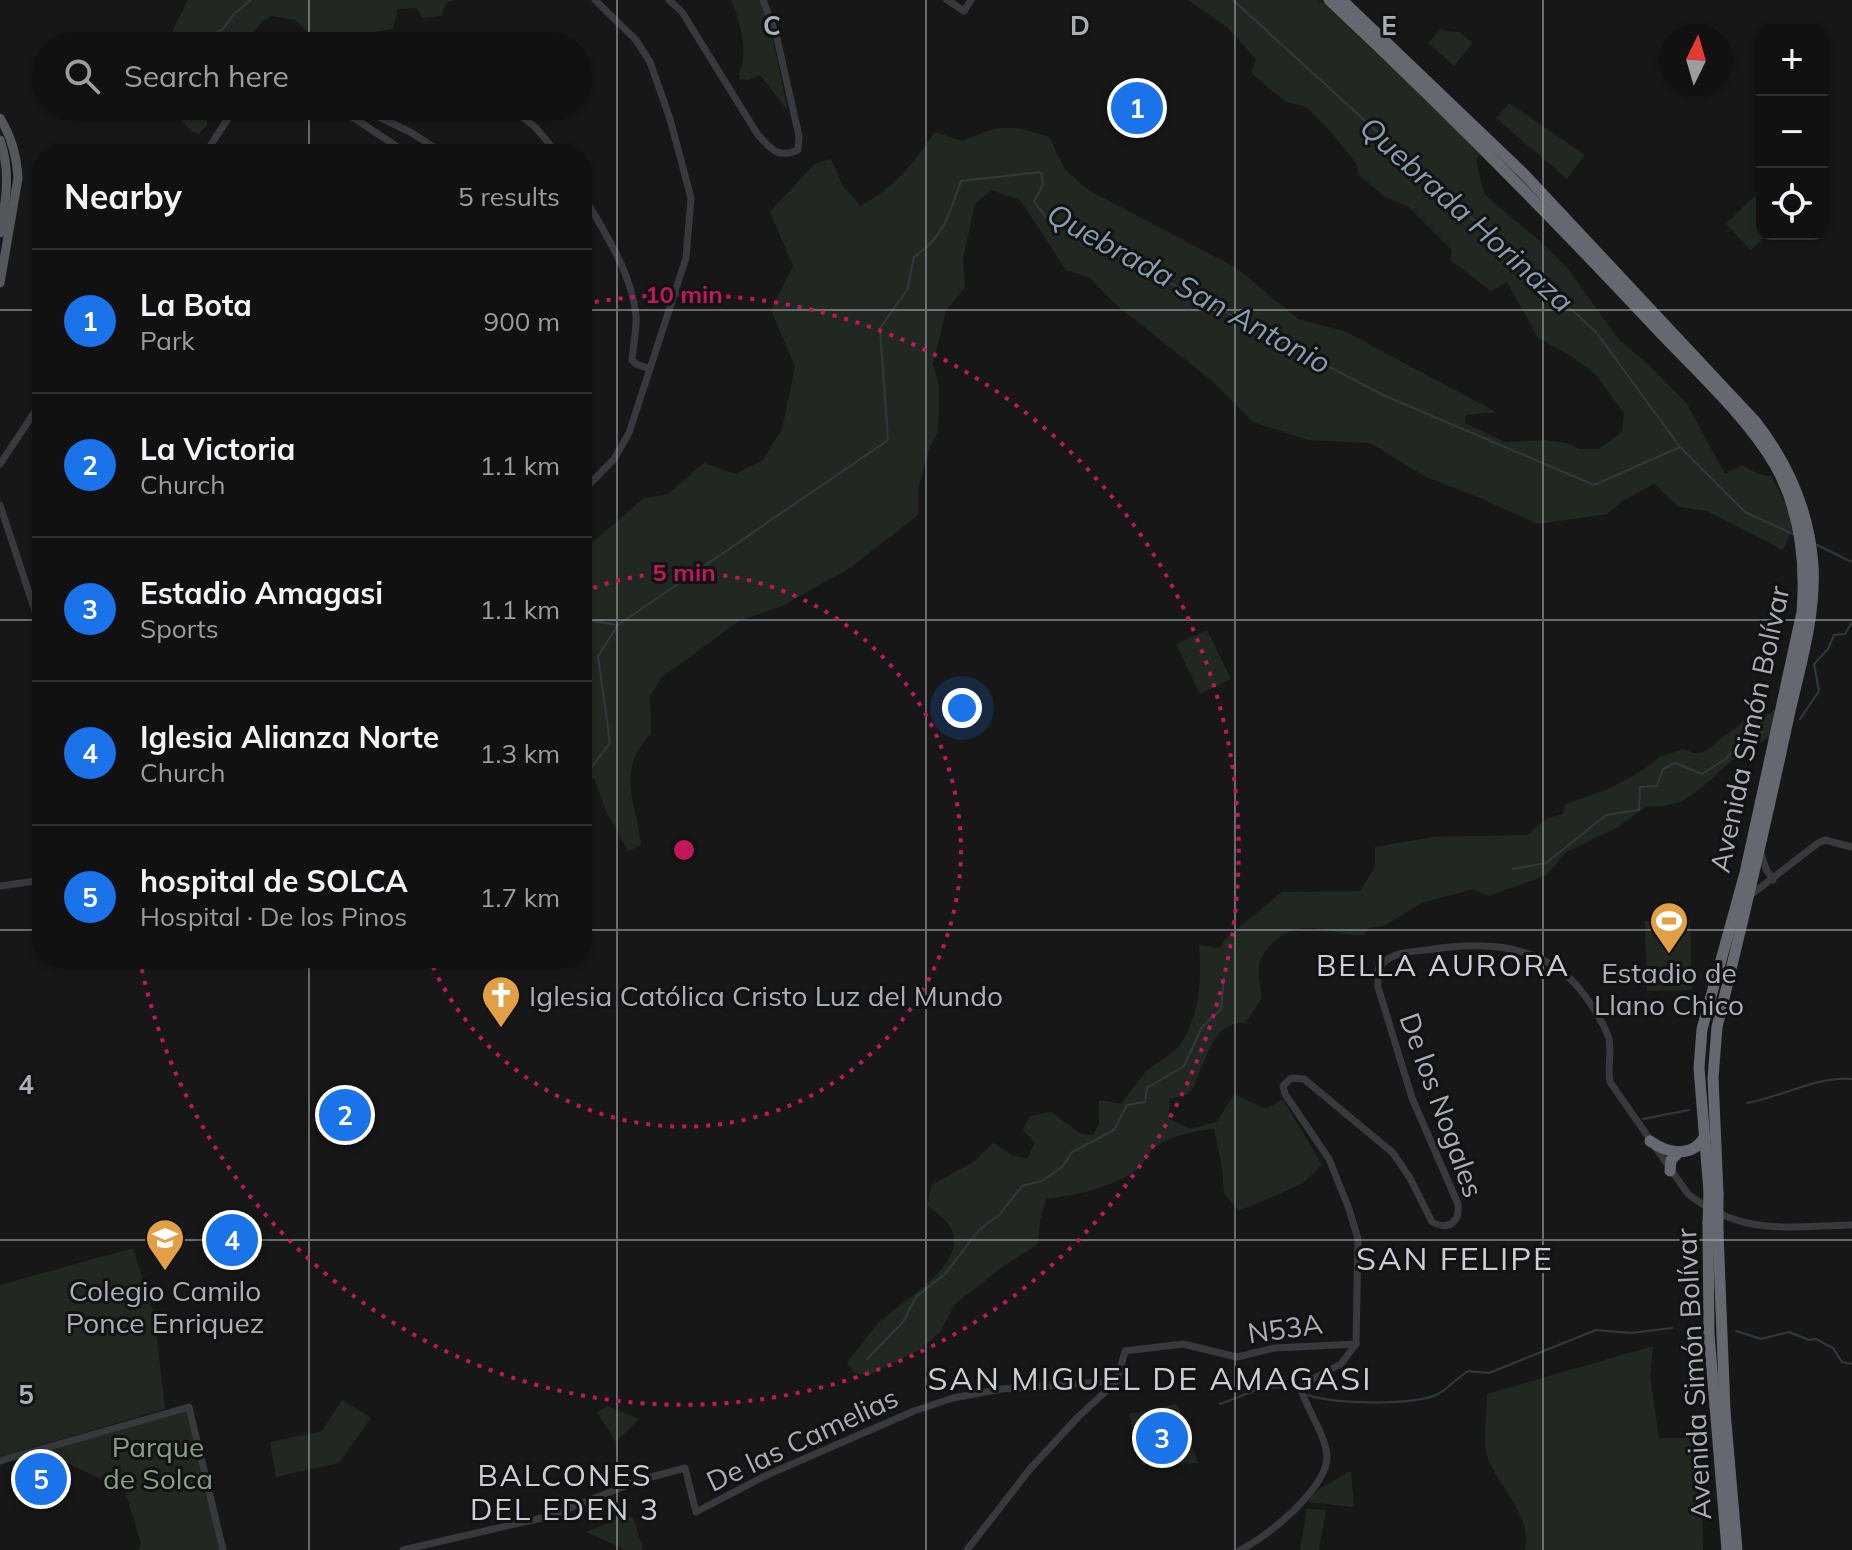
<!DOCTYPE html>
<html lang="en">
<head>
<meta charset="utf-8">
<style>
	body { margin:0; font-family:Mulish,sans-serif; background:#1a1a1b; color:#f1f3f6 }
	.controls { position:absolute; right:24px; top:24px; display:grid; overflow:hidden; border-radius:16px; box-shadow:0 2px 6px #0004 }
	.controls button { width:72px; height:72px; display:grid; place-items:center; padding:0; border:0; border-bottom:2px solid #303132; background:#111112; color:#f1f3f6; font:40px sans-serif }
	.compass { position:absolute; left:1660px; top:24px; width:72px; height:72px; border-radius:50%; background:#111112; box-shadow:0 2px 6px #0004; rotate:5deg }
	.you { position:absolute; left:962px; top:708px; width:28px; height:28px; margin:-20px; border:6px solid #fff; border-radius:50%; background:#1a73e8; box-shadow:0 0 0 12px #1a73e833 }
	.badge { display:grid; place-items:center; width:52px; height:52px; border-radius:50%; background:#1a73e8; color:#fff; font-size:26px; font-weight:700 }
	.pin { position:absolute; translate:-50% -50%; border:4px solid #fff; box-shadow:0 2px 8px #0006 }
	.list { margin:0; padding:0; list-style:none }
	h2 { display:flex; justify-content:space-between; align-items:center; height:104px; margin:0; padding:0 32px; font-size:34px }
	h2 small { font-size:26px; font-weight:400; color:#9c9d9f }
	.list li { display:grid; grid-template-columns:52px 1fr auto; gap:24px; align-items:center; box-sizing:border-box; height:144px; padding:0 32px; border-top:2px solid #303132 }
	.list b { display:block; font-size:30px; white-space:nowrap }
	.list p { margin:0; font-size:26px; white-space:nowrap; color:#9c9d9f }
	.list em { font-size:26px; font-style:normal; color:#9c9d9f }
	.icon { flex:none; width:44px; height:44px; fill:none; stroke:currentColor; stroke-width:2; stroke-linecap:round; stroke-linejoin:round }
	.map { position:relative; flex:none; width:1852px; height:1550px; overflow:hidden }
	.search { position:absolute; background:#111112; box-shadow:0 2px 6px #0004; left:32px; top:32px; width:560px; height:88px; display:flex; align-items:center; gap:20px; box-sizing:border-box; padding:0 28px; border-radius:44px; color:#9c9d9f; font-size:30px }
	.panel { position:absolute; background:#111112; box-shadow:0 2px 6px #0004; left:32px; top:144px; width:560px; height:824px; border-radius:32px }
	.map>svg:first-child { display:block }
	.green { fill:#212821 }
	.lines { fill:none; stroke-linecap:round; stroke-linejoin:round }
	.stream { stroke:#30393d; stroke-width:2 }
	.minor { stroke:#38393d; stroke-width:7 }
	.major { stroke:#54575c; stroke-width:9 }
	.highway { stroke:#65686e; stroke-width:11 }
	.highway-bridge { stroke:#65686e; stroke-width:11 }
	.grid { fill:none; stroke:#aaafb7; stroke-width:2; stroke-opacity:0.55 }
	.ring { fill:none; stroke:#c2185b; stroke-width:4; stroke-dasharray:4 8 }
	.labels { text-anchor:middle; dominant-baseline:central; stroke-width:6; stroke-linejoin:round; paint-order:stroke }
	.street-label { font-size:28px; fill:#aaafb7; stroke:#121213 }
	.poi-label { font-size:28px; fill:#aaafb7; stroke:#121213 }
	.park-label { font-size:28px; fill:#84a083; stroke:#121213 }
	.water-label { font-size:30px; font-style:italic; fill:#849faf; stroke:#121213 }
	.neighbourhood-label { font-size:30px; letter-spacing:2px; fill:#cbced4; stroke:#121213 }
	.quarter-label { font-size:32px; letter-spacing:2px; fill:#cbced4; stroke:#121213 }
	.grid-label { font-size:26px; text-anchor:middle; font-weight:bold; fill:#aaafb7; stroke:#121213; stroke-width:6; stroke-linejoin:round; paint-order:stroke }
	.centre { fill:#c2185b; stroke:#121213; stroke-width:4 }
	.ring-label { font-size:24px; text-anchor:middle; font-weight:bold; fill:#c2185b; stroke:#121213; stroke-width:6; stroke-linejoin:round; paint-order:stroke }
</style>
</head>
<body>
<div class="map">
<svg width="1852" height="1550" viewBox="0 0 1852 1550">
	<rect width="100%" height="100%" fill="#171718"/>
	<g class="green">
		<path d="M188,0H455L446,3L441,16L422,18L417,8L398,9L393,29L332,39L322,46L295,20L272,16L263,21L247,38L250,46H165Z"/>
		<path d="M731,0H760L772,35L788,111L760,75L748,80L740,79L739,72C750,54 739,19 731,0Z"/>
		<path d="M1188,0H1318L1323,3L1481,151L1476,161L1484,194L1542,243L1568,269L1619,340L1650,366L1687,404L1725,474L1742,465L1758,474L1771,476L1789,511L1793,527L1783,550L1707,511L1679,507L1654,484L1621,502L1607,514L1538,524L1480,498L1426,477L1370,443L1308,440L1253,422L1211,380L1114,303L1090,278L1066,270L1021,201L992,190L975,204L963,258L965,288L946,310L933,364L939,385L938,432L929,449L918,490V515L850,568L782,606L739,621L661,678L650,697L651,734C615,772 636,800 641,845L628,851L607,813L594,778L582,786V745L589,736L582,730V551L643,499L668,494L704,463L735,474L763,460L782,429L795,366L771,310L793,266L770,212L814,164L831,159L843,186L860,206C893,189 915,162 935,132L962,141C1002,124 1009,124 1049,137L1065,170L1088,190L1235,267L1298,319L1344,331L1496,412L1466,415L1465,423L1505,442L1546,440L1567,443L1580,449H1599L1622,432L1624,413L1596,375L1571,356L1538,338L1507,282L1491,291L1450,260L1452,250L1409,207L1385,197L1359,175L1356,163L1331,132L1306,107L1286,102L1251,73L1256,59L1228,28Z"/>
		<path d="M1441,29L1445,31L1459,32L1473,43L1454,66L1428,43Z"/>
		<path d="M1117,83L1168,117L1157,133L1106,100Z"/>
		<path d="M1509,103L1585,155L1567,179L1496,118Z"/>
		<path d="M167,106H208L207,125L199,134L192,131Z"/>
		<path d="M1762,189V234H1768L1751,250L1726,224Z"/>
		<path d="M1207,630L1231,679L1200,694L1176,644Z"/>
		<path d="M1779,707L1771,736C1757,745 1741,753 1728,764C1702,786 1685,810 1647,806L1618,827L1565,853L1546,876L1488,896L1473,889L1422,903L1384,926L1369,928L1363,935C1344,936 1325,927 1306,928C1289,928 1267,943 1261,959C1256,970 1260,986 1262,998L1246,1022C1241,1023 1232,1024 1227,1027C1206,1039 1197,1090 1188,1094C1183,1097 1175,1097 1169,1099V1119L1191,1129L1217,1122L1234,1094L1266,1109L1283,1099L1322,1165L1302,1184L1239,1211L1224,1193L1222,1167L1214,1129C1193,1131 1172,1135 1155,1147C1147,1153 1144,1166 1135,1171C1108,1189 1077,1195 1046,1199L1040,1220L1038,1244L1005,1265L955,1304L941,1331L921,1349L868,1376L854,1373L847,1362C857,1351 865,1339 874,1328C894,1305 958,1272 954,1238C953,1223 938,1214 927,1206L932,1185L973,1162L993,1143L1012,1155L1027,1159L1035,1143L1023,1130L1030,1116L1051,1112L1081,1134L1093,1135L1099,1124V1100L1121,1104C1130,1093 1138,1080 1148,1070C1159,1060 1173,1055 1182,1042C1200,1012 1202,979 1199,945L1221,948L1223,941L1282,892L1360,891L1375,867V847L1433,837L1527,835L1548,818L1563,814L1565,804L1606,790L1645,769L1660,757L1683,749L1693,753L1704,752L1755,713L1766,715Z"/>
		<path d="M1690,920L1692,990L1647,991L1645,921Z"/>
		<path d="M133,1248L154,1314L165,1409L0,1457V1285Z"/>
		<path d="M1653,1346L1650,1377L1659,1438H1701L1703,1550H1525C1533,1515 1499,1489 1488,1458C1482,1444 1487,1410 1487,1394Z"/>
		<path d="M342,1400L371,1418L339,1463L276,1477L270,1442L322,1431Z"/>
		<path d="M1177,1404L1198,1463L1142,1465L1129,1414Z"/>
		<path d="M608,1406L639,1419L616,1442L597,1412Z"/>
		<path d="M189,1407L223,1550H138L141,1544L125,1490L39,1450Z"/>
		<path d="M1351,1471L1354,1507L1307,1502L1318,1490Z"/>
		<path d="M1307,1509L1326,1510L1319,1550H1300Z"/>
		<path d="M628,1515L634,1519L643,1550H625L586,1532Z"/>
	</g>
	<g class="lines">
		<g class="stream">
			<path d="M1233,0L1596,332L1680,447L1745,512L1793,534"/>
			<path d="M200,46L203,39L223,29L234,14L251,0"/>
			<path d="M1817,545L1852,562"/>
			<path d="M582,613L586,620L617,625"/>
			<path d="M1800,719L1819,691L1814,664L1828,649L1834,635L1845,634L1852,622"/>
			<path d="M582,780L610,743L598,656L618,625L888,440L880,328L907,290L914,257C946,235 948,215 961,181L1041,172L1043,185L1034,202L1047,218L1383,395L1594,485L1680,447"/>
			<path d="M1513,869L1546,863L1606,815L1639,810L1640,787L1657,786L1663,769L1675,763L1702,774L1726,759L1740,741L1763,732"/>
			<path d="M1747,1103C1782,1097 1816,1076 1852,1079"/>
			<path d="M1643,1119L1689,1110"/>
			<path d="M1736,1331L1761,1339L1789,1332L1809,1340L1816,1339L1833,1348L1842,1362L1852,1364"/>
			<path d="M867,1359L903,1322L916,1297L945,1274L979,1230L999,1215L1022,1186L1042,1181L1063,1166L1072,1152L1114,1130L1127,1105L1145,1102L1147,1088L1184,1066L1202,1027L1221,1009L1224,978"/>
			<path d="M1308,1395C1334,1404 1414,1406 1438,1394C1449,1388 1457,1378 1468,1371L1489,1373L1596,1330L1631,1333L1672,1328"/>
			<path d="M1220,1404L1262,1388L1286,1387"/>
		</g>
		<g class="minor">
			<path d="M669,0L682,12L758,135C771,149 778,159 798,150L799,136L776,34L763,0"/>
			<path d="M947,0L964,11L971,0"/>
			<path d="M336,106L408,154"/>
			<path d="M356,106L410,132L445,154"/>
			<path d="M509,106L536,128L558,154"/>
			<path d="M205,154L236,106"/>
			<path d="M582,193C603,231 631,270 636,315C637,330 633,345 632,360L636,364L650,369"/>
			<path d="M0,464L42,401"/>
			<path d="M582,492L614,459L629,433L686,258L691,198L670,119L650,62L636,40L595,0"/>
			<path d="M0,505L42,632"/>
			<path d="M1761,853L1766,869L1773,880"/>
			<path d="M0,886L42,880"/>
			<path d="M1748,897L1818,843L1825,840L1852,847"/>
			<path d="M0,1461L189,1407L223,1550"/>
			<path d="M403,1550L550,1516L640,1480L685,1468L696,1512L767,1475L914,1411L953,1398L1002,1389L1117,1381"/>
			<path d="M967,1550L1030,1469L1079,1416L1117,1381L1125,1351L1183,1344L1237,1357L1275,1348L1356,1344"/>
			<path d="M1240,1550C1266,1538 1328,1488 1327,1456C1325,1434 1309,1413 1302,1392L1311,1380L1341,1364L1356,1344L1358,1239L1349,1209L1329,1159L1285,1094L1283,1086L1291,1078L1304,1079L1393,1153L1410,1178L1432,1222C1449,1231 1460,1222 1458,1204L1412,1098L1378,987V969C1390,950 1414,952 1434,949C1497,940 1556,947 1592,1006C1598,1016 1606,1027 1609,1039C1612,1053 1607,1067 1610,1082L1688,1194C1743,1237 1788,1226 1852,1225"/>
		</g>
		<g class="major">
			<path d="M0,118C11,136 17,157 18,178L0,283"/>
			<path d="M0,140C11,171 6,201 0,233"/>
		</g>
		<g class="highway">
			<path d="M1329,0C1440,104 1547,212 1651,323C1691,366 1746,415 1775,465C1800,510 1806,561 1802,612L1745,873L1702,1029L1699,1068L1709,1192"/>
			<path d="M1342,0L1524,174L1755,421C1788,463 1809,511 1813,565C1816,617 1799,670 1788,720C1766,823 1742,925 1717,1027L1713,1078L1718,1193"/>
			<path d="M1650,1141C1668,1154 1693,1158 1705,1136"/>
			<path d="M1670,1171L1671,1160L1679,1152"/>
			<path d="M1708,1223L1709,1334L1727,1550"/>
			<path d="M1718,1232L1725,1411L1737,1550"/>
		</g>
		<g class="highway-bridge">
			<path d="M1708,1223L1709,1192"/>
			<path d="M1718,1232V1193"/>
		</g>
	</g>
	<path class="grid" d="M309,0V46M617,0V1550M926,0V1550M1235,0V1550M1543,0V1550M309,106V154M0,310H42M582,310H1852M0,620H42M582,620H1852M0,930H42M582,930H1852M309,958V1550M0,1240H1852"/>
	<g class="ring">
		<path d="M582 592A277 277 0 1 1 429 958"/>
		<path d="M583 304A555 555 0 1 1 140 961"/>
	</g>
	<defs>
		<g id="stadium-pin" transform="scale(2)"><path d="M0 17L-7.5 6A9.5 9.5 0 1 1 7.5 6Z" fill="#e29f46" stroke="#121213"/><path d="M0-5a6.5 5 0 1 0 0 10a6.5 5 0 1 0 0-10ZM-3.5-1.8h7v3.6h-7Z" fill="#fff"/></g>
		<g id="church-pin" transform="scale(2)"><path d="M0 17L-7.5 6A9.5 9.5 0 1 1 7.5 6Z" fill="#e29f46" stroke="#121213"/><path d="M-1.2-6h2.4v3.5h3.3v2.4h-3.3V6h-2.4V-.1h-3.3v-2.4h3.3Z" fill="#fff"/></g>
		<g id="university-pin" transform="scale(2)"><path d="M0 17L-7.5 6A9.5 9.5 0 1 1 7.5 6Z" fill="#e29f46" stroke="#121213"/><path d="M0-5L7-2L0 1L-7-2ZM-4 1L0 2.5L4 1V4Q0 6-4 4Z" fill="#fff"/></g>
	</defs>
	<g fill-rule="evenodd">
		<use href="#stadium-pin" x="1669" y="921"/>
		<use href="#church-pin" x="501" y="995"/>
		<use href="#university-pin" x="165" y="1238"/>
	</g>
	<g class="labels">
		<g class="street-label">
			<text transform="translate(1749 729) rotate(-78)">Avenida Simón Bolívar</text>
			<text transform="translate(1442 1105) rotate(70)">De los Nogales</text>
			<text transform="translate(1285 1328) rotate(-8)">N53A</text>
			<text transform="translate(1693 1374) rotate(-93)">Avenida Simón Bolívar</text>
			<text transform="translate(802 1439) rotate(-25)">De las Camelias</text>
		</g>
		<g class="poi-label">
			<text x="1669" y="972">Estadio de<tspan x="1669" dy="32">Llano Chico</tspan></text>
			<text x="529" y="995" text-anchor="start">Iglesia Católica Cristo Luz del Mundo</text>
			<text x="165" y="1290">Colegio Camilo<tspan x="165" dy="32">Ponce Enriquez</tspan></text>
		</g>
		<g class="park-label">
			<text x="158" y="1446">Parque<tspan x="158" dy="32">de Solca</tspan></text>
		</g>
		<g class="water-label">
			<text transform="translate(1467 214) rotate(42)">Quebrada Horinaza</text>
			<text transform="translate(1189 288) rotate(29)">Quebrada San Antonio</text>
		</g>
		<g class="neighbourhood-label">
			<text x="1443" y="965">BELLA AURORA</text>
			<text x="565" y="1475">BALCONES<tspan x="565" dy="34">DEL EDEN 3</tspan></text>
		</g>
		<g class="quarter-label">
			<text x="1455" y="1258">SAN FELIPE</text>
			<text x="1150" y="1378">SAN MIGUEL DE AMAGASI</text>
		</g>
	</g>
	<g class="grid-label">
		<text x="772" y="35">C</text>
		<text x="1080" y="35">D</text>
		<text x="1389" y="35">E</text>
		<text x="26" y="1094">4</text>
		<text x="26" y="1404">5</text>
	</g>
	<circle cx="684" cy="850" r="12" class="centre"/>
	<g class="ring-label">
		<text x="684" y="303">10 min</text>
		<text x="684" y="581">5 min</text>
	</g>
</svg>
<div class="controls">
<button>+</button>
<button>−</button>
<button><svg class="icon" aria-label="locate" viewBox="0 0 24 24"><circle cx="12" cy="12" r="6"/><path d="M12 2v4M12 18v4M2 12h4M18 12h4"/></svg></button>
</div>
<svg class="compass" viewBox="-18 -18 36 36"><path d="M0-13l5 13h-10z" fill="#e53935"/><path d="M0 13l5-13h-10z" fill="#9c9d9f"/></svg>
<div class="you"></div>
<div class="pin badge" style="left:1137px;top:108px">1</div>
<div class="pin badge" style="left:345px;top:1115px">2</div>
<div class="pin badge" style="left:1162px;top:1438px">3</div>
<div class="pin badge" style="left:232px;top:1240px">4</div>
<div class="pin badge" style="left:41px;top:1479px">5</div>
<div class="search"><svg class="icon" aria-label="search" viewBox="0 0 24 24"><circle cx="10" cy="10" r="6"/><path d="M15 15l6 6"/></svg>Search here</div>
<section class="panel">
<h2>Nearby<small>5 results</small></h2>
<ul class="list">
<li><span class="badge">1</span><div><b>La Bota</b><p>Park</p></div><em>900 m</em></li>
<li><span class="badge">2</span><div><b>La Victoria</b><p>Church</p></div><em>1.1 km</em></li>
<li><span class="badge">3</span><div><b>Estadio Amagasi</b><p>Sports</p></div><em>1.1 km</em></li>
<li><span class="badge">4</span><div><b>Iglesia Alianza Norte</b><p>Church</p></div><em>1.3 km</em></li>
<li><span class="badge">5</span><div><b>hospital de SOLCA</b><p>Hospital · De los Pinos</p></div><em>1.7 km</em></li>
</ul>
</section>
</div>
</body>
</html>
